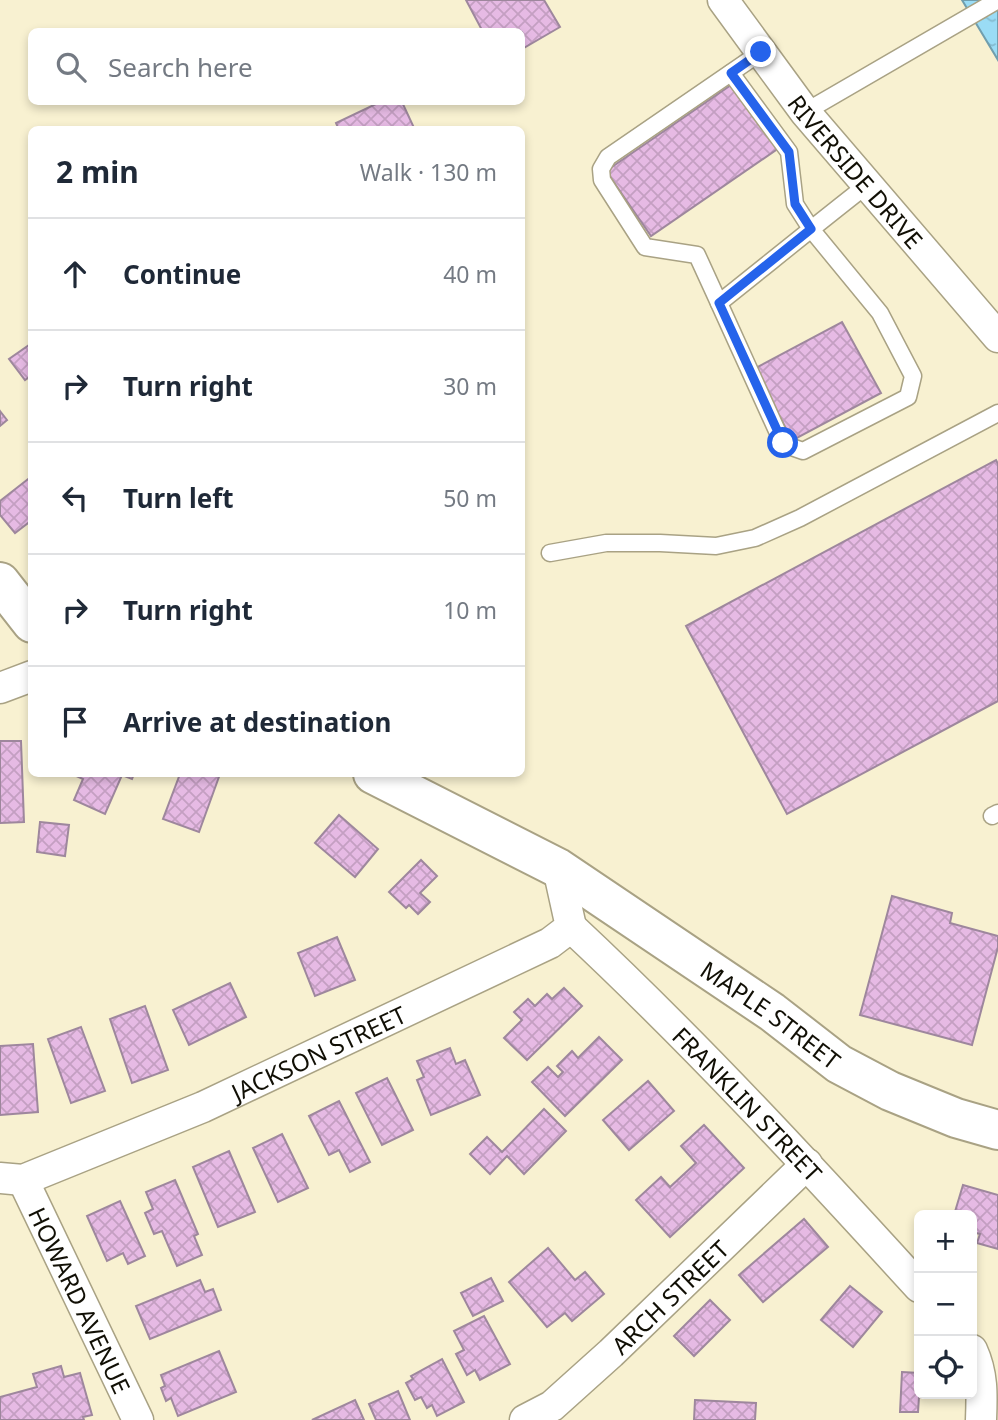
<!DOCTYPE html>
<html lang="en">
<head>
<meta charset="utf-8">
<style>
	body { margin:0; font-family:"Noto Sans",sans-serif; background:#f6f6f7; color:#1f2937 }
	.controls { position:absolute; right:21px; bottom:21px; display:grid; overflow:hidden; border-radius:10px; box-shadow:0 4px 10px #0003 }
	.controls button { width:63px; height:63px; display:grid; place-items:center; padding:0; border:0; border-bottom:2px solid #e0e1e3; background:#fff; color:#1f2937; font:35px sans-serif }
	.stop { position:absolute; width:21px; height:21px; margin:-16px; border:5px solid #2563eb; border-radius:50%; background:#fff }
	.stop.end { background:#2563eb; border-color:#fff; box-shadow:0 2px 7px #0008 }
	.list { margin:0; padding:0; list-style:none }
	h2 { display:flex; justify-content:space-between; align-items:center; height:91px; margin:0; padding:0 28px; font-size:30px }
	h2 small { font-size:23px; font-weight:400; color:#747a83 }
	.list li { display:grid; grid-template-columns:46px 1fr auto; gap:21px; align-items:center; box-sizing:border-box; height:112px; padding:0 28px; border-top:2px solid #e0e1e3 }
	.list b { display:block; font-size:26px; white-space:nowrap }
	.list em { font-size:23px; font-style:normal; color:#747a83 }
	.icon { flex:none; width:38px; height:38px; fill:none; stroke:currentColor; stroke-width:2; stroke-linecap:round; stroke-linejoin:round }
	.map { position:relative; flex:none; width:998px; height:1420px; overflow:hidden }
	.search { position:absolute; background:#fff; box-shadow:0 4px 10px #0003; left:28px; top:28px; width:497px; height:77px; display:flex; align-items:center; gap:18px; box-sizing:border-box; padding:0 24px; border-radius:10px; color:#747a83; font-size:26px }
	.panel { position:absolute; background:#fff; box-shadow:0 4px 10px #0003; left:28px; top:126px; width:497px; height:651px; border-radius:10px }
	.map>svg:first-child { display:block }
	.water { fill:url(#water-ripples); stroke:#719ead; stroke-width:2 }
	.building { fill:url(#building-cross-hatch); stroke:#9e879d; stroke-width:2 }
	.lines { fill:none; stroke-linecap:round; stroke-linejoin:round }
	.lane-casing { stroke:#a9a284; stroke-width:19 }
	.street-casing { stroke:#a9a284; stroke-width:33 }
	.secondary-casing { stroke:#a9a284; stroke-width:42 }
	.lane { stroke:#fff; stroke-width:16 }
	.street { stroke:#fff; stroke-width:30 }
	.secondary { stroke:#fff; stroke-width:38 }
	.route { stroke:#2563eb; stroke-width:9 }
	.labels { text-anchor:middle; dominant-baseline:central; stroke-width:5; stroke-linejoin:round; paint-order:stroke }
	.street-label { font-size:24px; fill:#110f05; stroke:#fff }
</style>
</head>
<body>
<div class="map">
<svg width="998" height="1420" viewBox="0 0 998 1420">
	<defs>
		<pattern id="water-ripples" width="26" height="14" patternUnits="userSpaceOnUse" patternTransform="scale(1.75)"><rect width="26" height="14" fill="#9adcf5"/><path d="M2 4q2-2 4 0t4 0M15 11q2-2 4 0t4 0" fill="none" stroke="#84bcd1"/></pattern>
		<pattern id="building-cross-hatch" width="8" height="8" patternUnits="userSpaceOnUse" patternTransform="scale(1.75)"><rect width="8" height="8" fill="#e6bae4"/><path d="M0 0l8 8M0 8l8-8" fill="none" stroke="#c49fc2"/></pattern>
	</defs>
	<rect width="100%" height="100%" fill="#f8f1d1"/>
	<path class="water" d="M962,0H998V60Z"/>
	<g class="building">
		<path d="M466,0H544L560,27L522,49V32H483Z"/>
		<path d="M734,83L779,148L651,236L606,171Z"/>
		<path d="M380,102H402L415,130H339L336,123Z"/>
		<path d="M842,322L881,393L795,439L791,438L754,369Z"/>
		<path d="M32,343V375L25,380L9,359Z"/>
		<path d="M0,411L7,420L0,426Z"/>
		<path d="M996,460L998,464V701L787,814L686,626Z"/>
		<path d="M32,476V520L15,533L0,515V501Z"/>
		<path d="M0,741H21L24,822L0,823Z"/>
		<path d="M75,774H134L132,779L122,775L105,814L74,800L83,779L74,775Z"/>
		<path d="M180,774H220L199,832L163,819Z"/>
		<path d="M339,815L378,849L355,877L315,843Z"/>
		<path d="M40,822L69,825L65,856L37,852Z"/>
		<path d="M421,860L437,876L420,893L430,902L418,914L409,905L406,908L389,892Z"/>
		<path d="M892,896L952,913L950,923L998,936V947L972,1045L860,1015Z"/>
		<path d="M337,937L355,980L315,996L298,953Z"/>
		<path d="M230,983L246,1017L189,1045L173,1010Z"/>
		<path d="M564,988L582,1006L527,1060L504,1038L522,1020L514,1012L528,999L535,1006L547,994L552,999Z"/>
		<path d="M145,1006L168,1070L132,1083L110,1019Z"/>
		<path d="M81,1027L105,1091L71,1103L48,1039Z"/>
		<path d="M599,1037L622,1060L565,1116L532,1082L548,1067L558,1077L563,1072L557,1066L572,1051L578,1058Z"/>
		<path d="M33,1044L38,1112L0,1115V1046Z"/>
		<path d="M450,1048L456,1064L465,1060L480,1095L431,1115L417,1080L424,1077L417,1061Z"/>
		<path d="M387,1078L413,1130L382,1145L356,1093Z"/>
		<path d="M648,1081L674,1111L629,1150L603,1120Z"/>
		<path d="M339,1101L370,1162L350,1172L339,1150L329,1155L309,1116Z"/>
		<path d="M544,1109L566,1131L524,1174L507,1156L490,1174L470,1154L487,1137L502,1152Z"/>
		<path d="M704,1125L744,1168L670,1237L636,1200L661,1177L670,1187L696,1163L681,1146Z"/>
		<path d="M282,1134L308,1188L278,1202L253,1148Z"/>
		<path d="M229,1151L255,1212L218,1227L193,1167Z"/>
		<path d="M175,1180L198,1234L194,1236L202,1255L177,1266L162,1231L154,1234L145,1213L153,1209L146,1192Z"/>
		<path d="M963,1185L998,1195V1249L977,1243L980,1234L972,1232V1215H954Z"/>
		<path d="M120,1201L145,1256L128,1264L123,1253L107,1261L87,1216Z"/>
		<path d="M804,1219L828,1247L763,1302L739,1275Z"/>
		<path d="M548,1248L575,1280L585,1272L604,1294L572,1321L565,1313L547,1327L509,1282Z"/>
		<path d="M491,1278L503,1301L473,1316L461,1293Z"/>
		<path d="M200,1280L205,1292L213,1289L221,1310L150,1339L136,1306Z"/>
		<path d="M850,1286L882,1312L853,1347L821,1320Z"/>
		<path d="M710,1300L730,1320L694,1356L674,1336Z"/>
		<path d="M484,1316L510,1364L480,1380L475,1370L467,1375L456,1354L464,1350L454,1331Z"/>
		<path d="M219,1351L236,1392L178,1416L171,1398L166,1401L161,1388L165,1386L161,1375Z"/>
		<path d="M442,1359L464,1402L437,1416L432,1405L427,1408L421,1397L415,1400L406,1383L413,1379L411,1376Z"/>
		<path d="M61,1366L64,1377L80,1373L92,1415L83,1417L84,1420H0V1397L37,1387L33,1374Z"/>
		<path d="M902,1372L919,1373V1394H934V1398L919,1397L918,1412H900Z"/>
		<path d="M398,1391L410,1420H376L369,1404Z"/>
		<path d="M355,1400L364,1420H312Z"/>
		<path d="M695,1400L756,1403L755,1420H694Z"/>
	</g>
	<g class="lines">
		<g class="lane-casing">
			<g id="lane">
				<path d="M731,73L789,152L795,204L811,229L880,313L913,376L908,397L803,451L783,444L719,303C768,264 817,224 867,185"/>
				<path d="M805,112L998,0"/>
				<path d="M719,303L697,255L645,247L602,180L601,169L608,157L761,52"/>
				<path d="M550,553L606,543H660L716,546L755,538L800,518L998,413"/>
				<path d="M992,816L998,813"/>
			</g>
		</g>
		<g class="street-casing">
			<g id="street">
				<path id="s1" d="M723,0L805,112L998,337"/>
				<path d="M0,688L32,676"/>
				<path id="s2" d="M571,927C693,1041 807,1164 919,1287"/>
				<path id="s3" d="M0,1178L23,1180L203,1107L550,943L571,927L558,868"/>
				<path id="s4" d="M23,1180L138,1420"/>
				<path d="M972,1350C983,1374 982,1395 981,1420"/>
				<path id="s5" d="M525,1420L552,1406L611,1353L807,1164"/>
			</g>
		</g>
		<g class="secondary-casing">
			<g id="secondary">
				<path d="M0,582L32,623"/>
				<path id="s6" d="M373,774L558,868L772,1012L839,1064L890,1091L956,1118L998,1130"/>
			</g>
		</g>
		<use href="#lane" class="lane"/>
		<use href="#street" class="street"/>
		<use href="#secondary" class="secondary"/>
	</g>
	<g class="lines">
		<path class="route" d="M761,52L731,73L789,152L795,204L811,229L719,303L783,443"/>
	</g>
	<g class="labels">
		<g class="street-label">
			<text stroke="none"><textPath href="#s1" startOffset="217">RIVERSIDE DRIVE</textPath></text>
			<text stroke="none"><textPath href="#s6" startOffset="466">MAPLE STREET</textPath></text>
			<text stroke="none"><textPath href="#s3" startOffset="345">JACKSON STREET</textPath></text>
			<text stroke="none"><textPath href="#s2" startOffset="250">FRANKLIN STREET</textPath></text>
			<text stroke="none"><textPath href="#s5" startOffset="191">ARCH STREET</textPath></text>
			<text stroke="none"><textPath href="#s4" startOffset="133">HOWARD AVENUE</textPath></text>
		</g>
	</g>
</svg>
<div class="controls">
<button>+</button>
<button>−</button>
<button><svg class="icon" aria-label="locate" viewBox="0 0 24 24"><circle cx="12" cy="12" r="6"/><path d="M12 2v4M12 18v4M2 12h4M18 12h4"/></svg></button>
</div>
<div class="stop" style="left:783px;top:443px"></div>
<div class="stop end" style="left:761px;top:52px"></div>
<div class="search"><svg class="icon" aria-label="search" viewBox="0 0 24 24"><circle cx="10" cy="10" r="6"/><path d="M15 15l6 6"/></svg>Search here</div>
<section class="panel">
<h2>2 min<small>Walk · 130 m</small></h2>
<ul class="list">
<li><svg class="icon" aria-label="ahead" viewBox="0 0 24 24"><path d="M12 20V5M6 11l6-6 6 6"/></svg><div><b>Continue</b></div><em>40 m</em></li>
<li><svg class="icon" aria-label="right" viewBox="0 0 24 24"><path d="M7 20v-9h11M14 6l5 5-5 5"/></svg><div><b>Turn right</b></div><em>30 m</em></li>
<li><svg class="icon" aria-label="left" viewBox="0 0 24 24"><path d="M17 20v-9H6M10 6l-5 5 5 5"/></svg><div><b>Turn left</b></div><em>50 m</em></li>
<li><svg class="icon" aria-label="right" viewBox="0 0 24 24"><path d="M7 20v-9h11M14 6l5 5-5 5"/></svg><div><b>Turn right</b></div><em>10 m</em></li>
<li><svg class="icon" aria-label="arrive" viewBox="0 0 24 24"><path d="M6 21V4h12l-3 4 3 4H6"/></svg><div><b>Arrive at destination</b></div></li>
</ul>
</section>
</div>
</body>
</html>
